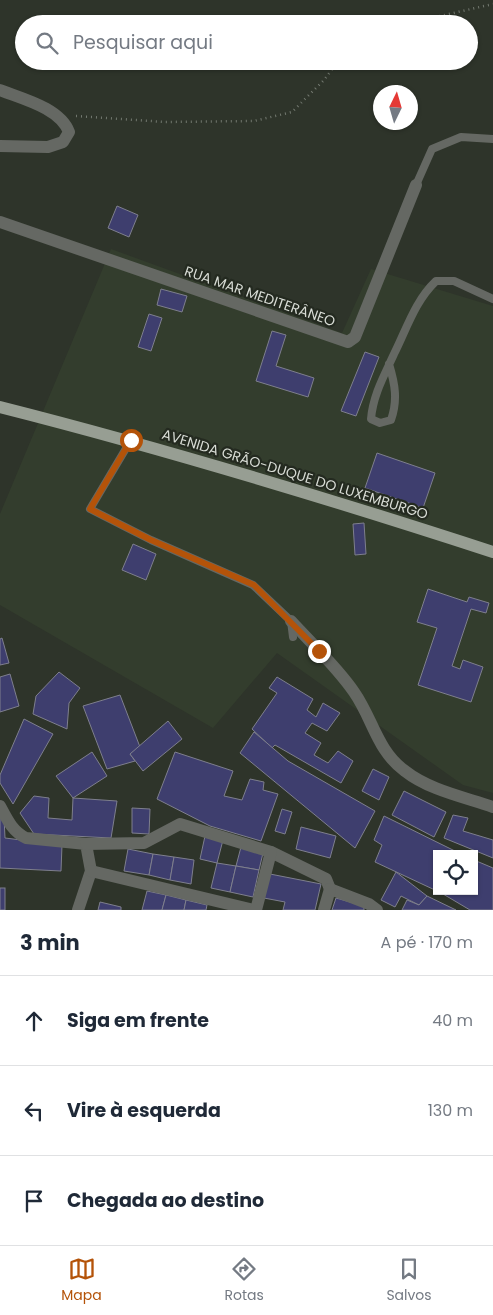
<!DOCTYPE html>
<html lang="pt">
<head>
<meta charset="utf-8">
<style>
	body { margin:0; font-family:Poppins,sans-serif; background:#f2f2f3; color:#1f2937 }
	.controls { position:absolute; right:15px; bottom:15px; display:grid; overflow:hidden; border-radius:0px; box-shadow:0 1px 4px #0004 }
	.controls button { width:45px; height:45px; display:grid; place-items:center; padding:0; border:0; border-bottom:1px solid #e0e1e3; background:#fff; color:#1f2937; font:25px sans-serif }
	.compass { position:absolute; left:373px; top:85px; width:45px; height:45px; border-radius:50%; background:#fff; box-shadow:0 1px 4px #0004; rotate:5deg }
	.stop { position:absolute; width:15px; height:15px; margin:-11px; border:4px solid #b45309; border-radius:50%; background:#fff }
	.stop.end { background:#b45309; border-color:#fff; box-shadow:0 1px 5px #0008 }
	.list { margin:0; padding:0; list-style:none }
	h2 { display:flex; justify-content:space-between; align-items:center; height:65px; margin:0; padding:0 20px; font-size:21px }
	h2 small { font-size:16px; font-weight:400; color:#747a83 }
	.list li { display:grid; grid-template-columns:32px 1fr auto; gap:15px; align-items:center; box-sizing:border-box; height:90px; padding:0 20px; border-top:1px solid #e0e1e3 }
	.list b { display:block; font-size:19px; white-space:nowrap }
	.list em { font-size:16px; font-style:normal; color:#747a83 }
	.icon { flex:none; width:28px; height:28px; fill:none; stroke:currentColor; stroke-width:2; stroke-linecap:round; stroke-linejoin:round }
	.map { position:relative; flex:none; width:493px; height:910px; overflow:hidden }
	.search { position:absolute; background:#fff; box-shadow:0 1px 4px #0004; left:15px; right:15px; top:15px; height:55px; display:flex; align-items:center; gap:12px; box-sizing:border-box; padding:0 18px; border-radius:28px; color:#747a83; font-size:19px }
	.sheet { height:335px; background:#fff }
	nav { display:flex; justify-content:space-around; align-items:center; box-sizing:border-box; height:70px; border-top:1px solid #e0e1e3; background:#fff; font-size:14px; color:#747a83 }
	nav a { display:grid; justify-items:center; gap:2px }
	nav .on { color:#b45309 }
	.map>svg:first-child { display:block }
	.built { fill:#333d2d }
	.building { fill:#3e3e6e; stroke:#7e7f8d }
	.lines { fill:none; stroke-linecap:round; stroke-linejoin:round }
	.path { stroke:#737970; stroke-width:2.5; stroke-dasharray:1 4; stroke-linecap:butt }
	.service { stroke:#656863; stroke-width:8 }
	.minor { stroke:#656863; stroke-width:12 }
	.primary { stroke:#979e93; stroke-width:12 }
	.route { stroke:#b45309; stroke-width:6 }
	.labels { text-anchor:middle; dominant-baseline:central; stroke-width:4.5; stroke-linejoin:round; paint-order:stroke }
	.street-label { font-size:14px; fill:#d8dcd5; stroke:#242a20 }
</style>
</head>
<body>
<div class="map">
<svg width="493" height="910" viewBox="0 0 493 910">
	<rect width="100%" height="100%" fill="#2e342a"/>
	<path class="built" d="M111,249L342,333L371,269L493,306V793L463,785L277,653L213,728L0,605V514Z"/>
	<g class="building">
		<path d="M117,206L138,215L129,237L108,228Z"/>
		<path d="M161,289L187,296L182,312L157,305Z"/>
		<path d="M149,314L162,318L151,351L138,347Z"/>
		<path d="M272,331L286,335L276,366L314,378L308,397L256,381Z"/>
		<path d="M365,352L379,357L356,416L341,411Z"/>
		<path d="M377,453L435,473L423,508L365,488Z"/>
		<path d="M364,523L366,554L355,555L353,524Z"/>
		<path d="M133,544L156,554L146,580L122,570Z"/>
		<path d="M428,589L467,602L469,597L489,603L486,613L471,609L452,666L460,669L463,660L483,667L471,702L418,685L437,628L417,622Z"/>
		<path d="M2,638L9,663L0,665V639Z"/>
		<path d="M59,672L80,688L69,703L67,729L33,714L36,696Z"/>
		<path d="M10,674L19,706L0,712V677Z"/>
		<path d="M277,677L313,699L307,710L316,717L323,703L340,713L327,731L312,723L305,733L321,743L314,755L328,763L338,751L353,761L341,783L275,745L272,748L252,729L277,693L269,688Z"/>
		<path d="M120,695L140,747L130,754L135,761L107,769L83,706Z"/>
		<path d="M24,719L53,734L13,804L0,783V775Z"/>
		<path d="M168,721L182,739L143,771L130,754Z"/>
		<path d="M254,732L288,761L375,811L355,848L240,753Z"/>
		<path d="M92,752L107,776L73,798L56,776Z"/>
		<path d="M175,752L233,771L224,796L242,800L250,779L264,782L263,790L278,794L261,841L210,826L157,799Z"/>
		<path d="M373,769L389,777L379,800L362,791Z"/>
		<path d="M404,791L446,812L434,837L392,815Z"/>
		<path d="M34,796L49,798L48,818L72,820L73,798L117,801L111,838L34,834L20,813Z"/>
		<path d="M132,808L150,809L149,834L132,833Z"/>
		<path d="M282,809L292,812L285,834L275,831Z"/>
		<path d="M0,812L4,817L5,838L62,845L61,871L0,868Z"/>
		<path d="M453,815L468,818L463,831L493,840V858L444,838Z"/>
		<path d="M384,816L461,854H437V891L375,862L382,845L374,840Z"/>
		<path d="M301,827L336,836L330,858L296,849Z"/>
		<path d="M205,836L223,840L217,863L200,859Z"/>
		<path d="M241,847L263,853L259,870L236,866Z"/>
		<path d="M128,849L153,854L149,875L124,871Z"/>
		<path d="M153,854L174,857L170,880L149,875Z"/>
		<path d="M174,857L194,860L191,884L170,880Z"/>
		<path d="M474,860L493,868V910H470L438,891H474Z"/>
		<path d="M217,863L236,866L230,892L211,888Z"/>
		<path d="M236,866L259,870L253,897L230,892Z"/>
		<path d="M396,872L427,896L419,905L401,896L395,907L381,900Z"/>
		<path d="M270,874L321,884L315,910H283L285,902L264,898Z"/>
		<rect x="0" y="888" width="5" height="22"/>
		<path d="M147,891L166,895L162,910H142Z"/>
		<path d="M166,895L186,900L184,910H162Z"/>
		<path d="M427,896L456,910H402L407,900L419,905Z"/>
		<path d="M336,898L364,906V910H332Z"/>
		<path d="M186,900L207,905L206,910H184Z"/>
		<path d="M100,902L121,907V910H98Z"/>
	</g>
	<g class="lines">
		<g class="path">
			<path d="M405,24L493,4"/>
			<path d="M76,116L165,122L254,121L292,112L324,80L338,61"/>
		</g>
		<g class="service">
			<path d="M416,185L432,149L461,137L493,139"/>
			<path d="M389,364C395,384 398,400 391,420L380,423L371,419C373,395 384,376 394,354C407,328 415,301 436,281H454L493,299"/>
			<path d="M131,440L90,509L151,540L253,585L291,621L293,637"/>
		</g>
		<g class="minor">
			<path d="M0,90C23,99 60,108 69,132L63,142L48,147L0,146"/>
			<path d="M0,222L348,342L355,337L416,185"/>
			<path d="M291,621C312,644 337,667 354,692C373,719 377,751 405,771C429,790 464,797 493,807"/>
			<path d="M0,806C7,819 12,831 26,838L86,844L91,871L78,910"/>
			<path d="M86,844L144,843L180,824L271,852L326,879L330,889"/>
			<path d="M91,871L254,910"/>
			<path d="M330,889L369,904L377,910"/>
			<path d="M256,910L271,852"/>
			<path d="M324,910L330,889"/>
		</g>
		<path class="primary" d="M0,407C166,449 330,499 493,552"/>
	</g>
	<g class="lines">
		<path class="route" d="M131,440L90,509L151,540L254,585L319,651"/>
	</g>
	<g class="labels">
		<g class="street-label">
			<text transform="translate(260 296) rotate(19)">RUA MAR MEDITERÂNEO</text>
			<text transform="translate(295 474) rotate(17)">AVENIDA GRÃO-DUQUE DO LUXEMBURGO</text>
		</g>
	</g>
</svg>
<div class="controls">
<button><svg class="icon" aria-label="locate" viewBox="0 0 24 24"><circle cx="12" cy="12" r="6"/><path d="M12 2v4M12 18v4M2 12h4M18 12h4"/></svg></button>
</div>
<svg class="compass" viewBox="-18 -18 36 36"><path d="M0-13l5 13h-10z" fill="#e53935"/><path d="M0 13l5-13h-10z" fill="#747a83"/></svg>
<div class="stop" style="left:131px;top:440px"></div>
<div class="stop end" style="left:319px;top:651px"></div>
<div class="search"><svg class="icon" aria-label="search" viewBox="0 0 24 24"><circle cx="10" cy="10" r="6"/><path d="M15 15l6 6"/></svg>Pesquisar aqui</div>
</div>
<section class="sheet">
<h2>3 min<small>A pé · 170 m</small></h2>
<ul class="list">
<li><svg class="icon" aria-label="ahead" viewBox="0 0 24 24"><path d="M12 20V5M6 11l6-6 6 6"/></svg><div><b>Siga em frente</b></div><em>40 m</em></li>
<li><svg class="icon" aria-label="left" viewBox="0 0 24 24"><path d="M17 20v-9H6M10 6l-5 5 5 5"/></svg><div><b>Vire à esquerda</b></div><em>130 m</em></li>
<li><svg class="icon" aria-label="arrive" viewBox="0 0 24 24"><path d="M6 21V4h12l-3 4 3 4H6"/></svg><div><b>Chegada ao destino</b></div></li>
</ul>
</section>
<nav>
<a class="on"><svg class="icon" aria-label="map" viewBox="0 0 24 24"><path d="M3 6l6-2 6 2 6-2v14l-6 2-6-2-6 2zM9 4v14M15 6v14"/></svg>Mapa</a>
<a><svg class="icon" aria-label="directions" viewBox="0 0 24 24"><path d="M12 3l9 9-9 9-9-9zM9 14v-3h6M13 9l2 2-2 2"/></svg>Rotas</a>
<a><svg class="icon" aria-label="saved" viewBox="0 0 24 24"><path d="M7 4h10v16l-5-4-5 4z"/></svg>Salvos</a>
</nav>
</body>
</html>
